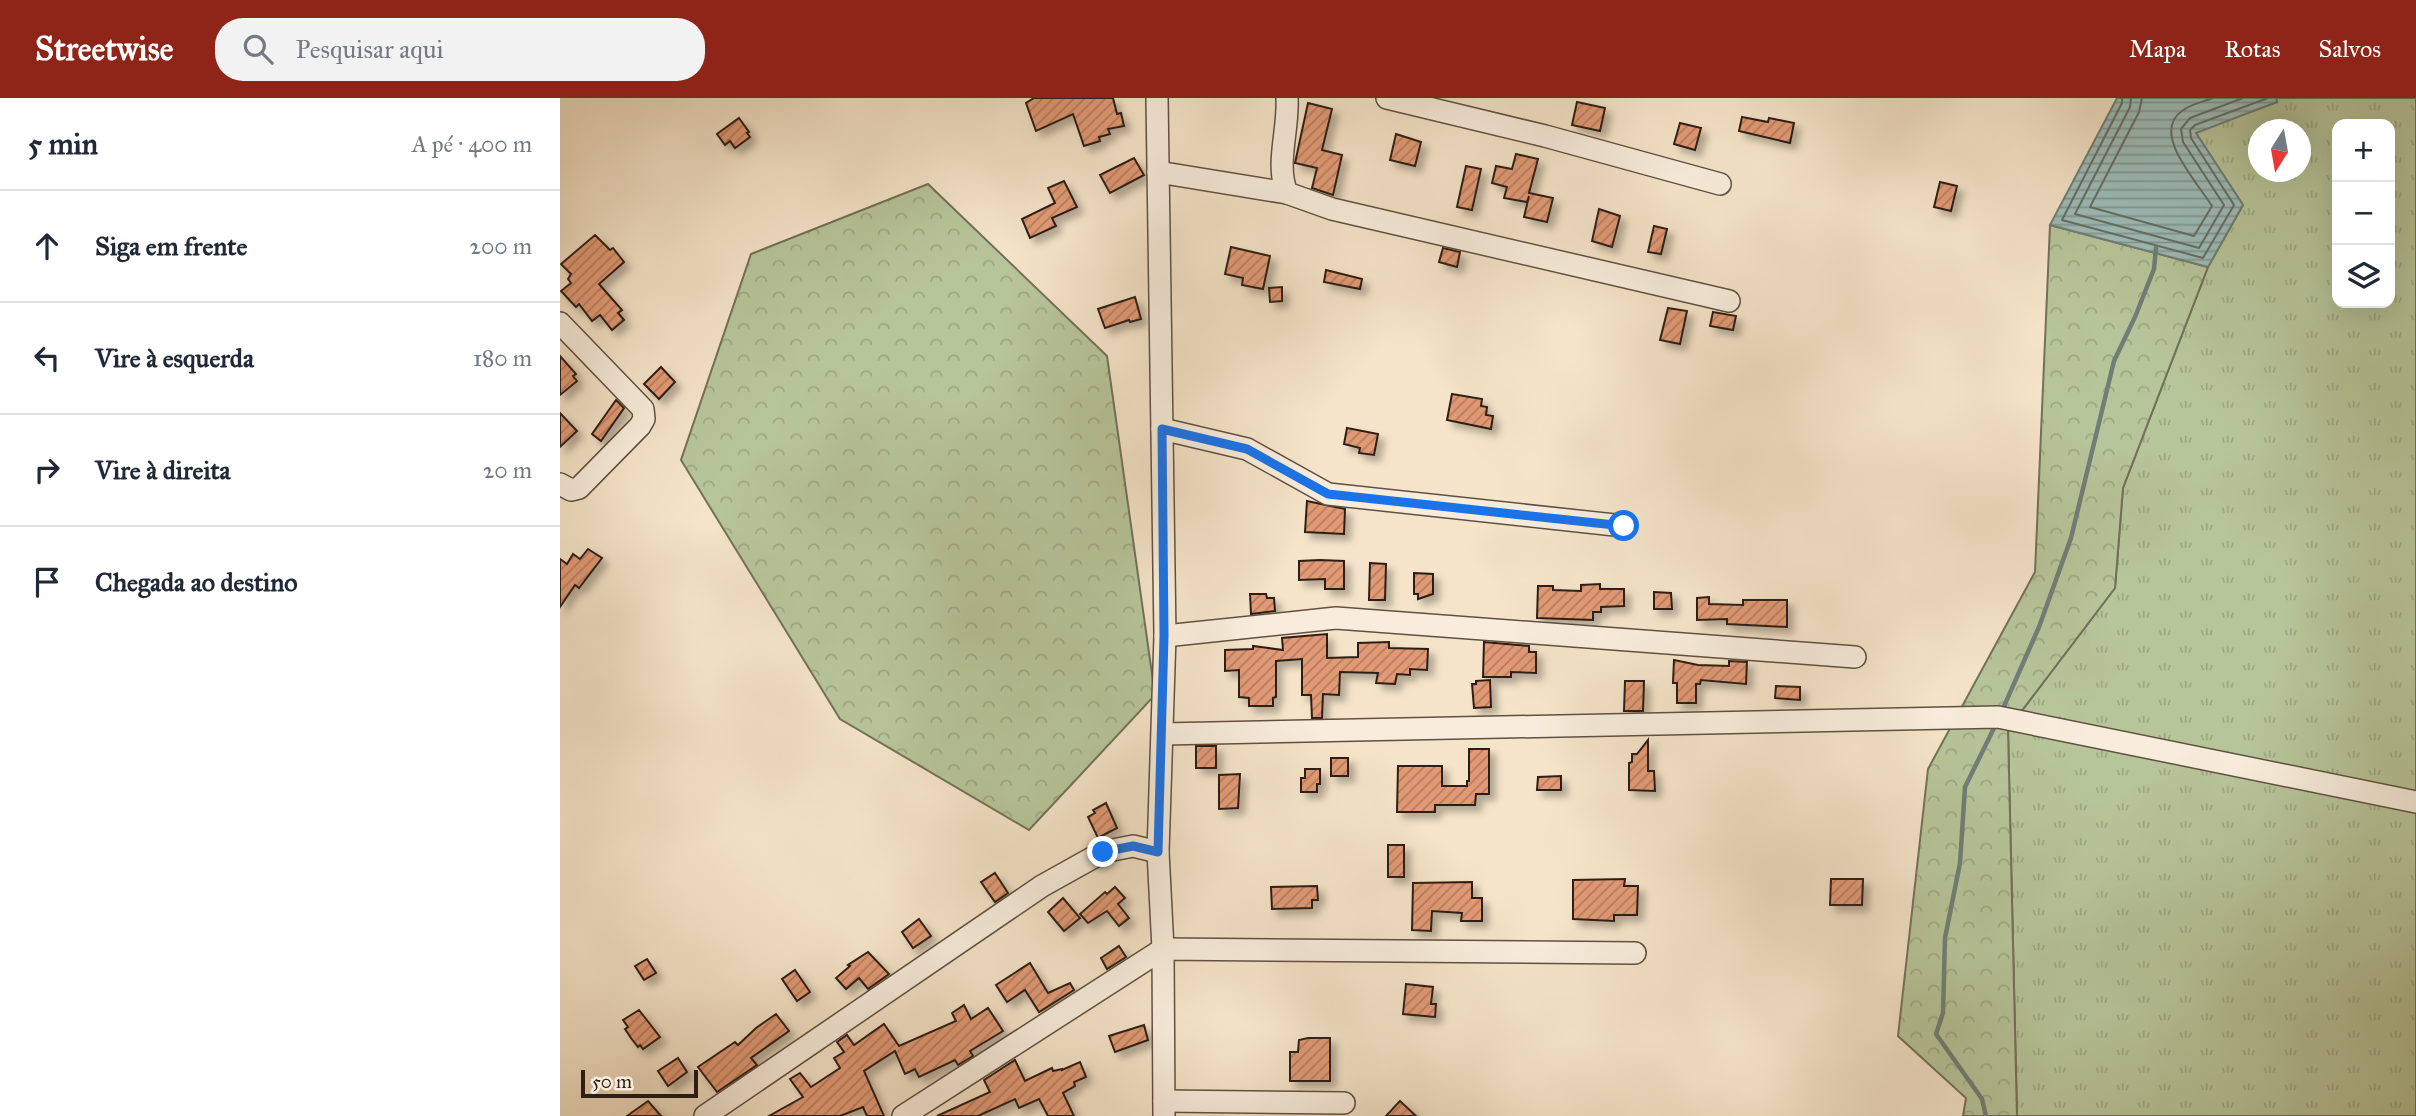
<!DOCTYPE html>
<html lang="pt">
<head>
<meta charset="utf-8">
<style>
	body { margin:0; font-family:"IM FELL Great Primer",serif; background:#f2f2f3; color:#1f2937 }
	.controls { position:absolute; right:21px; top:21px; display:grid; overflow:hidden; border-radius:14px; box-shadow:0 7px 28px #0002 }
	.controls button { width:63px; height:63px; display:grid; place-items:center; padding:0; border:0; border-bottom:2px solid #e0e1e3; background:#fff; color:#1f2937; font:35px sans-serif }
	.compass { position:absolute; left:1688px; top:21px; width:63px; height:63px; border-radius:50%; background:#fff; box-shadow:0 7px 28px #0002; rotate:191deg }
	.scale { position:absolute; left:21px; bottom:18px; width:117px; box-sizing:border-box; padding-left:7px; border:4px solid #2e1f15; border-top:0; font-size:19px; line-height:24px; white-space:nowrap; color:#2e1f15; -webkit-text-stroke:5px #f8eddc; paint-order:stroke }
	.stop { position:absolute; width:21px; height:21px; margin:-16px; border:5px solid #1a73e8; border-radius:50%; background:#fff }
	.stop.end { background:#1a73e8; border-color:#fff; box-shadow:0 2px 7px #0008 }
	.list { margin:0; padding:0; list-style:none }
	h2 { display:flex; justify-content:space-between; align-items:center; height:91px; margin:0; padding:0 28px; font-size:30px }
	h2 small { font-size:23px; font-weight:400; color:#747a83 }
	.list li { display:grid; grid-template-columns:46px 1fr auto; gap:21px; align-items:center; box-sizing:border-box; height:112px; padding:0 28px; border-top:2px solid #e0e1e3 }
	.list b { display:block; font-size:26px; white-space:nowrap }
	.list em { font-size:23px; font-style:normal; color:#747a83 }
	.icon { flex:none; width:38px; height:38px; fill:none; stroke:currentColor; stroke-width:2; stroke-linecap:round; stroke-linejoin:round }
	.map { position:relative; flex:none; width:1856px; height:1018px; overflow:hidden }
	header { display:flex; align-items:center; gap:42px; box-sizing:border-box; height:98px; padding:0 35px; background:#8f2418; color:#fff }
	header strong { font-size:33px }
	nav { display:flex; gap:38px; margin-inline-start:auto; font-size:24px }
	.search { width:490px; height:63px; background:#f2f2f3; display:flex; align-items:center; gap:18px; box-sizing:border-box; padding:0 24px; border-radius:28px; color:#747a83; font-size:26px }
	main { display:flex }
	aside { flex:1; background:#fff }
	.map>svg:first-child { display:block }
	.grass { fill:url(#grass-tufts); stroke:#727258; stroke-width:2; fill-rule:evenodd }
	.forest { fill:url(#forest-crowns); stroke:#727258; stroke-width:2 }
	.water { fill:url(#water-rules); stroke:#717e78; stroke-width:2 }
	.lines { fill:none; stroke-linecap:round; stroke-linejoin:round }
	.shore { stroke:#666e68; stroke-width:2 }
	.stream { stroke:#717e78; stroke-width:4.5 }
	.building { fill:url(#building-hatch); stroke:#2e1f15; stroke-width:2; filter:url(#shadow) }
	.minor-casing { stroke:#605042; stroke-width:24 }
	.minor { stroke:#f8eddc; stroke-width:21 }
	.route { stroke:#1a73e8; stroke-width:9 }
</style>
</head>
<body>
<header>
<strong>Streetwise</strong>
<div class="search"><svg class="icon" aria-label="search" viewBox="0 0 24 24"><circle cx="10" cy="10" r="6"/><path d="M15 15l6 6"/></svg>Pesquisar aqui</div>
<nav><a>Mapa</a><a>Rotas</a><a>Salvos</a></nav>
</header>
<main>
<aside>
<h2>5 min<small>A pé · 400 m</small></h2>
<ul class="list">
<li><svg class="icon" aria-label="ahead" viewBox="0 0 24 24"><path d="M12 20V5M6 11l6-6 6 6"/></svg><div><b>Siga em frente</b></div><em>200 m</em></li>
<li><svg class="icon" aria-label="left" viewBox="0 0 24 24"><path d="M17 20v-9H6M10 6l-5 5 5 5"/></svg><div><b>Vire à esquerda</b></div><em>180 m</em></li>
<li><svg class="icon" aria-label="right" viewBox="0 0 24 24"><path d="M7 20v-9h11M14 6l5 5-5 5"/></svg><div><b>Vire à direita</b></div><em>20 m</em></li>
<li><svg class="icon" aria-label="arrive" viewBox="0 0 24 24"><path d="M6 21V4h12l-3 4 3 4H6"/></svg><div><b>Chegada ao destino</b></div></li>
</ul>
</aside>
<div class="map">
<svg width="1856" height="1018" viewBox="0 0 1856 1018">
	<defs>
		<pattern id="grass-tufts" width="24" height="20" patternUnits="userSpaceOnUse" patternTransform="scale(1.75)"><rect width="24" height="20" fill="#b7c59a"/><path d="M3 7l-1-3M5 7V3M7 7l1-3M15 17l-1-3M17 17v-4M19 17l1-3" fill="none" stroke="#9ea984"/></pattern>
		<pattern id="forest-crowns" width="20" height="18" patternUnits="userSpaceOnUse" patternTransform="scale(1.75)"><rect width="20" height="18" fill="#b7c59a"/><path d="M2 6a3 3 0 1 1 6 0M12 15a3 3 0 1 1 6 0" fill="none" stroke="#9ea984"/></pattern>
		<pattern id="water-rules" width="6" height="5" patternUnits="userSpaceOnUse" patternTransform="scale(1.75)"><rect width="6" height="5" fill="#9dbeba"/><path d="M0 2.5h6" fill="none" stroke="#809a96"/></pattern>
		<pattern id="building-hatch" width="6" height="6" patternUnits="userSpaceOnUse" patternTransform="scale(1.75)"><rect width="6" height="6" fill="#e19a75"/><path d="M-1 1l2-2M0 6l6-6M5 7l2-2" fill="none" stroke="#b77d5f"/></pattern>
		<filter id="shadow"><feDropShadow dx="6" dy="6" stdDeviation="3.5" flood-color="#0004"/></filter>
	</defs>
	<rect width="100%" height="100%" fill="#f5e4c9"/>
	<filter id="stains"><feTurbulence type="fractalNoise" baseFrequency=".00286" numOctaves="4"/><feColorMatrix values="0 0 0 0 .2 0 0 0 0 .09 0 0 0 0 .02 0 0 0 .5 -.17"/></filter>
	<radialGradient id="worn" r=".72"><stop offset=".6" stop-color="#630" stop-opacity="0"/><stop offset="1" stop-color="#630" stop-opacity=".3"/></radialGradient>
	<path class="grass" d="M1716,0H1856V1018H1457L1448,631L1555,490L1563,390L1648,169L1683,107L1635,34L1717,4ZM1777,26H1830V205H1777ZM1699,32H1741V74H1699Z"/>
	<g class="forest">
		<path d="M368,86L547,258L595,597L469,732L280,621L121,362L191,156Z"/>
		<path d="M1490,127L1648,169L1563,390L1555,490L1448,631L1457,1018H1403L1406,1000L1338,938L1368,671L1475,474Z"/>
	</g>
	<path class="water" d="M1557,0H1716L1717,4L1636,35L1683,107L1648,169L1490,127Z"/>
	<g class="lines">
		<g class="shore">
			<path d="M1562,0V5L1502,122L1643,160L1674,107L1631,40L1630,32L1635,27L1708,0"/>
			<path d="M1571,0L1570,9L1515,116L1639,150L1664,107L1623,44L1621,31L1630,20L1683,0"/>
			<path d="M1582,0L1579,14L1530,109L1634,138L1652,108C1638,85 1590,35 1622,13C1630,6 1643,4 1653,0"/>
		</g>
		<g class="stream">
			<path d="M1441,615L1479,529L1511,440L1554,263L1575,219L1594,171L1596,150"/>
			<path d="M1426,1018L1422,1001L1376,936L1383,915L1385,840L1400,765L1405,689L1436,626"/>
		</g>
	</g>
	<g class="building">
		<path d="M474,0H553L557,16L561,15L564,28L548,31L550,36L539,39L540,43L524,48L513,16L476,33L466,5Z"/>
		<path d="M1017,4L1045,10L1040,33L1012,27Z"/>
		<path d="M748,5L772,11L762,52L782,57L773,97L752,90L757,70L735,65Z"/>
		<path d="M1182,19L1208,24L1209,20L1234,25L1230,45L1179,33Z"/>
		<path d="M179,20L189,34L187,35L190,39L175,50L170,43L165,47L157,36Z"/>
		<path d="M1120,25L1141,30L1135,52L1114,46Z"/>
		<path d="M836,36L861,44L855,68L830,62Z"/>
		<path d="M956,56L978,61L969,95L993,100L987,124L964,119L969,98L967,104L944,100L947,89L932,85L936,68L952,71Z"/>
		<path d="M574,60L584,77L550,95L540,77Z"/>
		<path d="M906,68L921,71L912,112L897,109Z"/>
		<path d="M504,83L517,109L492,120L496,128L470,140L462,121L495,105L488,90Z"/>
		<path d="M1380,84L1397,88L1391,113L1374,109Z"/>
		<path d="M1039,111L1060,118L1052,149L1032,143Z"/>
		<path d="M1094,128L1107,131L1101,156L1088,154Z"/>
		<path d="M35,137L50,152L53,150L64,164L39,186L62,212L58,215L64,222L52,232L40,217L32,223L19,206L16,209L1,193L11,185L8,181L11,176L1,166Z"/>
		<path d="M671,149L710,158L703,191L682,187L683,180L665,176Z"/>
		<path d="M883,150L900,154L897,169L879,164Z"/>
		<path d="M766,172L802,181L800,191L764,184Z"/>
		<path d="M722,189V203L710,204L709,190Z"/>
		<path d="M575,199L581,221L570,224L569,222L545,230L538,211Z"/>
		<path d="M1108,210L1127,213L1120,246L1100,242Z"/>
		<path d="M1153,214L1176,218L1173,232L1150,228Z"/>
		<path d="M0,258L16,276L13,278L17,283L0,297Z"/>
		<path d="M101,269L115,284L99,301L84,286Z"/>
		<path d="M892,296L922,301L921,308L927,309L926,317L933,318L931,331L887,322Z"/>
		<path d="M56,302L64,310L41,343L32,336Z"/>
		<path d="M0,315L17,333L0,349Z"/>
		<path d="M787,330L818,336L814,357L799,355L800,350L784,346Z"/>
		<path d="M747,403L785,411L784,436L745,434Z"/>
		<path d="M28,451L42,460L19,490L15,487L0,509V461L7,466L13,456L20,461Z"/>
		<path d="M760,462L784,463V491H765V481L739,482V463Z"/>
		<path d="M810,465L826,466L825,502H809Z"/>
		<path d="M854,475L873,476V496L858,501V496H854Z"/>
		<path d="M1040,486V491H1064V508L1041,509V514H1033V522L977,520L978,488H993V492L1021,493V487Z"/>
		<path d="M1094,494L1111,495L1112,511H1094Z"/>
		<path d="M690,496H706L707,500H714L715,513L691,516Z"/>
		<path d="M1149,499V506L1183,507V502H1227V529L1167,526V521L1137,522V500Z"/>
		<path d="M767,536V560L798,559V545L829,544V550L868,551L867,572L850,571V577L837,576L835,586L816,585L818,575L780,574L779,597L763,596L762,620H752L751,597H742V561L716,563V599L713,600V608H689V600L679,599V572L665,573V552L693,551V548L723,552L722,540Z"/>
		<path d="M924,544L969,548V554H976V575L951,574V579H923Z"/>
		<path d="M1114,562L1138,567L1169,568V563L1187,564L1186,586L1141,582L1140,586H1136V605H1117V585H1113Z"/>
		<path d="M930,582L931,609L914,610L912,586H916V583Z"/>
		<path d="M1065,583H1084L1083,613H1064Z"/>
		<path d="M1216,588L1240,589V602L1215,600Z"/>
		<path d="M1088,642V673H1094L1095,693L1069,692V665L1072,664V656H1077Z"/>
		<rect x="636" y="648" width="20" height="22"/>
		<path d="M909,651H929V696H916L915,707H875V714H837L838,668H882V688H907V683H909Z"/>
		<rect x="771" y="660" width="17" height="18"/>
		<path d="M745,671H760V686H757V694H741V680H745Z"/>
		<path d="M680,676L678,710L659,711V677Z"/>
		<path d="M1001,678V692H977L978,679Z"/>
		<path d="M546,705L557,730L538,740L528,719L535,715L533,712Z"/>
		<rect x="828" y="747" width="16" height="32"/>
		<path d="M435,775L448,795L435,804L421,784Z"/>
		<path d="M1065,781L1064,788H1078L1077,817H1054V823L1013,821V782Z"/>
		<path d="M1271,781H1303L1302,807H1270Z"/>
		<path d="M912,784V800H922V823H901L902,815L872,813L871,833L852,832L853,785Z"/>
		<path d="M757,788L758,802H752V810L712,811L711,789Z"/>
		<path d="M555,789L565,800L558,806L569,820L559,828L547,813L528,825L520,816L545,794L547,796Z"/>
		<path d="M503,800L520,820L504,833L488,814Z"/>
		<path d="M359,821L371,838L353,850L342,834Z"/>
		<path d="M559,848L566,859L547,871L541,860Z"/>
		<path d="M308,854L329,876L308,891L299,880L286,891L276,880L290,868L288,867Z"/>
		<path d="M87,861L96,875L84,882L75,868Z"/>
		<path d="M470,865L488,895L510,885L514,892L479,914L465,892L447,904L436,887Z"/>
		<path d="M235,872L250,894L237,903L222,881Z"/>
		<path d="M846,886L873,889L871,906H876L875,919L843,916Z"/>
		<path d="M404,907L411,921L428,910L443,933L410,953L413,958L398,967L395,962L359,979L355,971L345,976L335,953L304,973L324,1018H307L303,1009L280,1018H209L243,999L230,981L240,975L251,989L280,970L274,960L284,954L277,944L287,937L294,947L324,926L339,948L396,923L392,915Z"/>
		<path d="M79,912L100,939L83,951L80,947L78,949L71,940L65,931L68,929L63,922Z"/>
		<path d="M216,916L229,933L191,960L197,967L157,994L138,969L175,944L178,947L196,930Z"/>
		<path d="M584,927L588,942L555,954L549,938Z"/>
		<path d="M748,940H770V983H730V954H738L739,942Z"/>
		<path d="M118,960L127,974L108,988L98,973Z"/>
		<path d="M455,962L465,983L492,970L493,973L502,971V972L520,964L526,979L514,984L515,988L503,995L514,1018H488L479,1001L459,1010L455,1001L418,1018H377L430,994L424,982Z"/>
		<path d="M88,1003L101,1018H67Z"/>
		<path d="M840,1003L856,1018H826Z"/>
	</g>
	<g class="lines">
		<g class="minor-casing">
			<g id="minor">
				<path d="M597,0L605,538L598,754L603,851L604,1018"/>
				<path d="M727,0C729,31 715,67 727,95L772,111L1169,203"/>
				<path d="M827,0L985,38L1160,86"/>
				<path d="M598,74L727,95"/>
				<path d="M0,225L83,311L84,321L80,328L19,390L11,392L0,386"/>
				<path d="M602,331L687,351L768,396L1064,428"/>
				<path d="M605,538L776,520L1295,559"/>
				<path d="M603,636L1438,619L1856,704"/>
				<path d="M604,1003L784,1005"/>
				<path d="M145,1018L482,788L543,754L573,748L598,754"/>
				<path d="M343,1018L603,851L1075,855"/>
			</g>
		</g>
		<use href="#minor" class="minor"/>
	</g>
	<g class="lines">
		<path class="route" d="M543,754L573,748L598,754L604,538L602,331L687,351L768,396L1064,428"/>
	</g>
	<rect width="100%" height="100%" filter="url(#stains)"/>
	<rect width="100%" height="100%" fill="url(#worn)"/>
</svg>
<div class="controls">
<button>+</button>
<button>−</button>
<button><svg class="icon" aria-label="layers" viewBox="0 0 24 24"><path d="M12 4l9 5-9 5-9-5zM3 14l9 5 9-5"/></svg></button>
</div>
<svg class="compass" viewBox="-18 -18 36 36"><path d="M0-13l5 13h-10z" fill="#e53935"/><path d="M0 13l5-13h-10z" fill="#747a83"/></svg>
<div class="scale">50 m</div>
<div class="stop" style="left:1064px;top:428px"></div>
<div class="stop end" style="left:543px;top:754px"></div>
</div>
</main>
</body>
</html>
